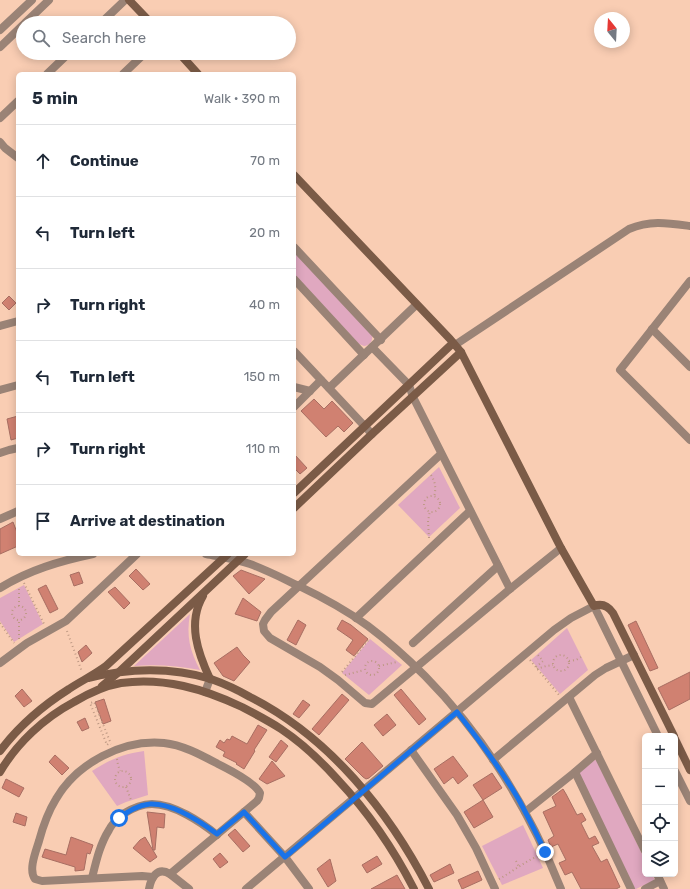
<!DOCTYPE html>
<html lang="en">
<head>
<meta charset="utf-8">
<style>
	body { margin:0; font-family:Rubik,sans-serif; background:#f2f2f3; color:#1f2937 }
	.controls { position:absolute; right:12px; bottom:12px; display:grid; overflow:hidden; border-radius:6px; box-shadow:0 2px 10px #0003 }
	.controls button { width:36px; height:36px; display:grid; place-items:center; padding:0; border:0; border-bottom:1px solid #e0e1e3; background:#fff; color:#1f2937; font:20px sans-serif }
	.compass { position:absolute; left:594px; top:12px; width:36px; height:36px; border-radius:50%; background:#fff; box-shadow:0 2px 10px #0003; rotate:342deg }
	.stop { position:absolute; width:12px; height:12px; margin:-9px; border:3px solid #1a73e8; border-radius:50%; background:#fff }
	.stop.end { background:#1a73e8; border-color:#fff; box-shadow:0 1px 4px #0008 }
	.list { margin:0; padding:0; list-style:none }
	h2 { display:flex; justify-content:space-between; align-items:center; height:52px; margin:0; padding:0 16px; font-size:17px }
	h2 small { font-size:13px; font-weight:400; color:#747a83 }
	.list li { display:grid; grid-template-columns:26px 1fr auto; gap:12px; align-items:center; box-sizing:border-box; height:72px; padding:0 16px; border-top:1px solid #e0e1e3 }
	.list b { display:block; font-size:15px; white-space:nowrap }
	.list em { font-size:13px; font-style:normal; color:#747a83 }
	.icon { flex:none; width:22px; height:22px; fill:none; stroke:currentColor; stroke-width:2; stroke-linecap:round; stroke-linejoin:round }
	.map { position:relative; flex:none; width:690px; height:889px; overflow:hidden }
	.search { position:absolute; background:#fff; box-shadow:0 2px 10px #0003; left:16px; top:16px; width:280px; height:44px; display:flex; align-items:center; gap:10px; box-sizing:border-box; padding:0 14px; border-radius:22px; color:#747a83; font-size:15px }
	.panel { position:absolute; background:#fff; box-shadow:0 2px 10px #0003; left:16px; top:72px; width:280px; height:484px; border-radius:6px }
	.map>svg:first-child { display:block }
	.green { fill:#e0a8c0 }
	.building { fill:#d08171; stroke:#a86e62 }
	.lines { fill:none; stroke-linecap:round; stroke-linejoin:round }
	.path { stroke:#bd9883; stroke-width:2; stroke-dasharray:1 3; stroke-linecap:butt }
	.street { stroke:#9a8376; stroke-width:8 }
	.secondary { stroke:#7b5b47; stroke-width:8 }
	.route { stroke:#1a73e8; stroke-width:5 }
</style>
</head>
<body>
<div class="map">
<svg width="690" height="889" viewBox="0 0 690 889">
	<rect width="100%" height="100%" fill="#f9cdb3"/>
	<g class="green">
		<path d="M294,252L372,335C373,341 370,345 364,346L359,344L294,274Z"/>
		<path d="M439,467L460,508L429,537L398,505Z"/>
		<path d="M24,585L43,624L14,642L0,621V598Z"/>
		<path d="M190,614C186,636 190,651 200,670C178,666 157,664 134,666Z"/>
		<path d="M567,628L588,670L560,694L531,660Z"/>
		<path d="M370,639L402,665L369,695L342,673Z"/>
		<path d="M144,751L148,795L126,802L117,806L92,771C109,760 123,754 144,751Z"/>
		<path d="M596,759L645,860V874H652L655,880L636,889H635L579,773Z"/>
		<path d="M523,825L543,868L502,885L482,846Z"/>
	</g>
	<g class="building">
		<path d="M9,296L16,303L9,310L2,303Z"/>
		<path d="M314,399L324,409L332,401L353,423L344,432L338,426L326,437L301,411Z"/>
		<path d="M18,416V438L11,440L7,419Z"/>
		<path d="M294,454L307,468L300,474L294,468Z"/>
		<path d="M13,522L18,535V546L0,554V529Z"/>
		<path d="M136,569L150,584L143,590L129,576Z"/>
		<path d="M241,570L265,579L249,594L233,576Z"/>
		<path d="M79,572L83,583L74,586L70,575Z"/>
		<path d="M46,585L58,609L50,613L38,589Z"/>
		<path d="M115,587L130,603L124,609L108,592Z"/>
		<path d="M243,598L261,612L257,621L235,614Z"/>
		<path d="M298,620L306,625L296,645L287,640Z"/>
		<path d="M342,620L351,625L368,639L354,656L346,650L353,640L337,629Z"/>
		<path d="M636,621L658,668L650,671L628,625Z"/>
		<path d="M86,645L92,653L82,662L78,652Z"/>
		<path d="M237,647L243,655L250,662L234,681L223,676L214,663Z"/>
		<path d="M690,672V699L669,710L658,688Z"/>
		<path d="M22,689L32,701L24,707L15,696Z"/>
		<path d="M401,689L426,719L419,725L394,695Z"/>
		<path d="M342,694L349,700L319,735L312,729Z"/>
		<path d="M104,699L111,721L103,724L95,702Z"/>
		<path d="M303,700L310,705L299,718L293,714Z"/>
		<path d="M387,714L396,725L383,736L374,725Z"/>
		<path d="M85,718L89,728L82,731L77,722Z"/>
		<path d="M258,725L267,730L254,750L255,751L244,769L236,764L237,763L223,756L225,752L216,747L220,740L224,743L227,739L230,740L232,736L247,744Z"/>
		<path d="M281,740L288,746L276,762L269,757Z"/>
		<path d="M362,742L383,766L369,778L366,779L363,777L345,759Z"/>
		<path d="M55,755L69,768L62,775L49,762Z"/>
		<path d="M453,756L468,776L458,784L453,777L444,784L434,769Z"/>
		<path d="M272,761L285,776L267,784L259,779Z"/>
		<path d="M492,773L502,788L483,800L493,817L474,828L464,812L483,800L473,785Z"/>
		<path d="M6,779L24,788L19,797L2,788Z"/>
		<path d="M563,789L566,794L577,815L582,813L586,820L581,823L589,839L595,836L599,843L592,846L601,862L607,859L620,887L616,889H581L572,872L565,875L559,863L566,860L558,844L551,847L548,840L554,836L543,812L556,806L552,797Z"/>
		<path d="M147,812L165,814L164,828L157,827L155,850H153Z"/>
		<path d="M16,813L27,817L25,826L13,822Z"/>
		<path d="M235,829L250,846L243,852L228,835Z"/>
		<path d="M71,837L93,845L90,854L87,853L84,870L75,871V867L42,857L45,849L66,855Z"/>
		<path d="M145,837L157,857L150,862L133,848L140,840Z"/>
		<path d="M220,853L228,862L220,868L213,859Z"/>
		<path d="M377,856L382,864L367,873L362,865Z"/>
		<path d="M330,859L336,881L328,887L317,869Z"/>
		<path d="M450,864L454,873L434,882L430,875Z"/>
		<path d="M478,871L482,880L462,889L458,880Z"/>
		<path d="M397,875L405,889H371Z"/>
	</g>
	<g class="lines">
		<g class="path">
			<path d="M431,475C436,483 436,489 434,497"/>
			<circle cx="432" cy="504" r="8"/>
			<path d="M429,538L428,521L430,511"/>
			<path d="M24,583L44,624"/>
			<circle cx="19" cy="613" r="7"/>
			<path d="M19,606V587"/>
			<path d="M0,623L14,643"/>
			<path d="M67,631L82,672"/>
			<path d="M19,639V620"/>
			<circle cx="561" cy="663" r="8"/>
			<path d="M530,660L559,695"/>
			<circle cx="372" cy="668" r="7"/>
			<path d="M569,661L576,660L581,657"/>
			<path d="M379,666L397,662"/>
			<path d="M536,667L543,661L538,655"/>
			<path d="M537,669L546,666L553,665"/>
			<path d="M342,672L370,638"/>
			<path d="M345,675L364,670"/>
			<path d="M108,744L107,745L90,703L94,702L111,744"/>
			<path d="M117,759L118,765L120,771"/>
			<circle cx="123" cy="779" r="8"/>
			<path d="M126,787L131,800"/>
			<path d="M516,861L519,867"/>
			<path d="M499,879C512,872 524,862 538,856"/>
		</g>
		<g class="street">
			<path d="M25,23L49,0"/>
			<path d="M101,23L125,0"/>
			<path d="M0,30L32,0"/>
			<path d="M0,47L23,25"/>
			<path d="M47,74L69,53"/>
			<path d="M123,74L145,53"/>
			<path d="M0,118L18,101"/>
			<path d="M0,142L5,148L18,158"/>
			<path d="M294,247L381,340"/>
			<path d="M294,279L364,355"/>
			<path d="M690,281L620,370L690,440"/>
			<path d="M0,326L18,321"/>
			<path d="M652,329L690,367"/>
			<path d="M455,345L629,229C650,220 668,223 690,226"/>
			<path d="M372,347L409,385L413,397L510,589"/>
			<path d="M294,351L372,434"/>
			<path d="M294,387L310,391"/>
			<path d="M329,388L416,305"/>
			<path d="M0,390L18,385"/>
			<path d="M294,407L321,380"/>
			<path d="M0,453L9,450L18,448"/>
			<path d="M441,454L271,612L265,620L263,624L264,631L270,638L320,667L338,680L365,703L372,704L510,589L561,548"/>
			<path d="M0,519L18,511"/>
			<path d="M206,554C221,557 236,559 250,564C266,570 282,578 297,585C322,597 346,610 368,626C388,641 407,658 425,676C485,737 529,809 561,889"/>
			<path d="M0,588C29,570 60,561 93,554"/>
			<path d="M356,618L470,511"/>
			<path d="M413,643L498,566"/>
			<path d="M0,663L27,643L66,621L137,554"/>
			<path d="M205,692L210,679"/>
			<path d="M569,697L645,851"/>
			<path d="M411,750L457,815L476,848L495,889"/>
			<path d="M493,760L595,675L606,668L634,655"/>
			<path d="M675,771L690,801"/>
			<path d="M575,772L631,889"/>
			<path d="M244,812L285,857L309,889"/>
			<path d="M525,812L575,772L597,753"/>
			<path d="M657,874L664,889"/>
			<path d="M153,877L142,876L42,881L35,879C28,870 36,851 39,841C43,826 48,812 56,799C77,763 123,739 164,743C183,745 201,755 218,764C228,769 255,783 260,793L259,798L257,801L244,812L170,874"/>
			<path d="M92,878C96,862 100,844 109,830C112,823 118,819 123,814C131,809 142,804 152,804C174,804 201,822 217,835"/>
			<path d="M149,889C151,878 157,866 170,874L189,889"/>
			<path d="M246,889L554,630L571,618L594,606L658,736"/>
			<path d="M645,889L660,881"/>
		</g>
		<g class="secondary">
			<path d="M129,0L151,23"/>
			<path d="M179,53L198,74"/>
			<path d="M294,175L450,339L461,352L561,548L594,606C602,603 608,606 613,613L674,736"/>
			<path d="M294,493L453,343"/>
			<path d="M294,508L372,434L461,352"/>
			<path d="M203,596C187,623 198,653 210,679"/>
			<path d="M89,678C128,668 172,667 211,679C225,684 238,690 250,697C329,737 389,811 429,889"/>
			<path d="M102,686L119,672L245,554"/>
			<path d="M675,739L690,770"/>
			<path d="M0,751C19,726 42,706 69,689C81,681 94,675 106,666L228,554"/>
			<path d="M0,772C17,743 44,718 74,702C89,693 104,686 121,683C164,677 204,689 242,707C255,714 269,721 281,729C302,743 321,761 338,780C368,812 394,850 414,889"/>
		</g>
	</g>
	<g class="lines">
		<path class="route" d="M119,818C129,811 138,805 150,804C172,803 201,822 217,834L244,812L285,857L457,712C479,740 501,769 519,800C528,817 537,834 545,852"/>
	</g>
</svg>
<div class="controls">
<button>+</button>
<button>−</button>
<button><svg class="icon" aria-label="locate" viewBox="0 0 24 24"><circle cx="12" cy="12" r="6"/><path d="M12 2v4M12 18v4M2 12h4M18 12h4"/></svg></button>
<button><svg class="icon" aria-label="layers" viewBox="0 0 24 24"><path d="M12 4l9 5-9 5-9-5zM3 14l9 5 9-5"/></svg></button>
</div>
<svg class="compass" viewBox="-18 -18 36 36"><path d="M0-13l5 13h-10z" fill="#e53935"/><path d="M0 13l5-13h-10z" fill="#747a83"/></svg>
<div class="stop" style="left:119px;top:818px"></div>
<div class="stop end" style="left:545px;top:852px"></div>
<div class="search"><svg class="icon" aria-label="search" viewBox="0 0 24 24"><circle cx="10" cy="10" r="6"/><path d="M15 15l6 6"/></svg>Search here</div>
<section class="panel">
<h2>5 min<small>Walk · 390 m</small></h2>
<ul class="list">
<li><svg class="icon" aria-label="ahead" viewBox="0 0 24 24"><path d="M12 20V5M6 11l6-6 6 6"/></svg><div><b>Continue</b></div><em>70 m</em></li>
<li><svg class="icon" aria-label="left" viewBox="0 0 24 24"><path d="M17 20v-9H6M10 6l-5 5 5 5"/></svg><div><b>Turn left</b></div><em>20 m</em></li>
<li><svg class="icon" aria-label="right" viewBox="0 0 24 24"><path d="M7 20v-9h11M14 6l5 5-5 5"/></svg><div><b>Turn right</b></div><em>40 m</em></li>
<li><svg class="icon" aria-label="left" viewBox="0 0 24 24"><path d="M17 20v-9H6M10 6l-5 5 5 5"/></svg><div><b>Turn left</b></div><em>150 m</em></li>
<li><svg class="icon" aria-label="right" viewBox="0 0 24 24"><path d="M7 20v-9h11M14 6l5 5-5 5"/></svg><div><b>Turn right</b></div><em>110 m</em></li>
<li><svg class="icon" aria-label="arrive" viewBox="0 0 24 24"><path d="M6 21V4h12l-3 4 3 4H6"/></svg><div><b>Arrive at destination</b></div></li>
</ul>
</section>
</div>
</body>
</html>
